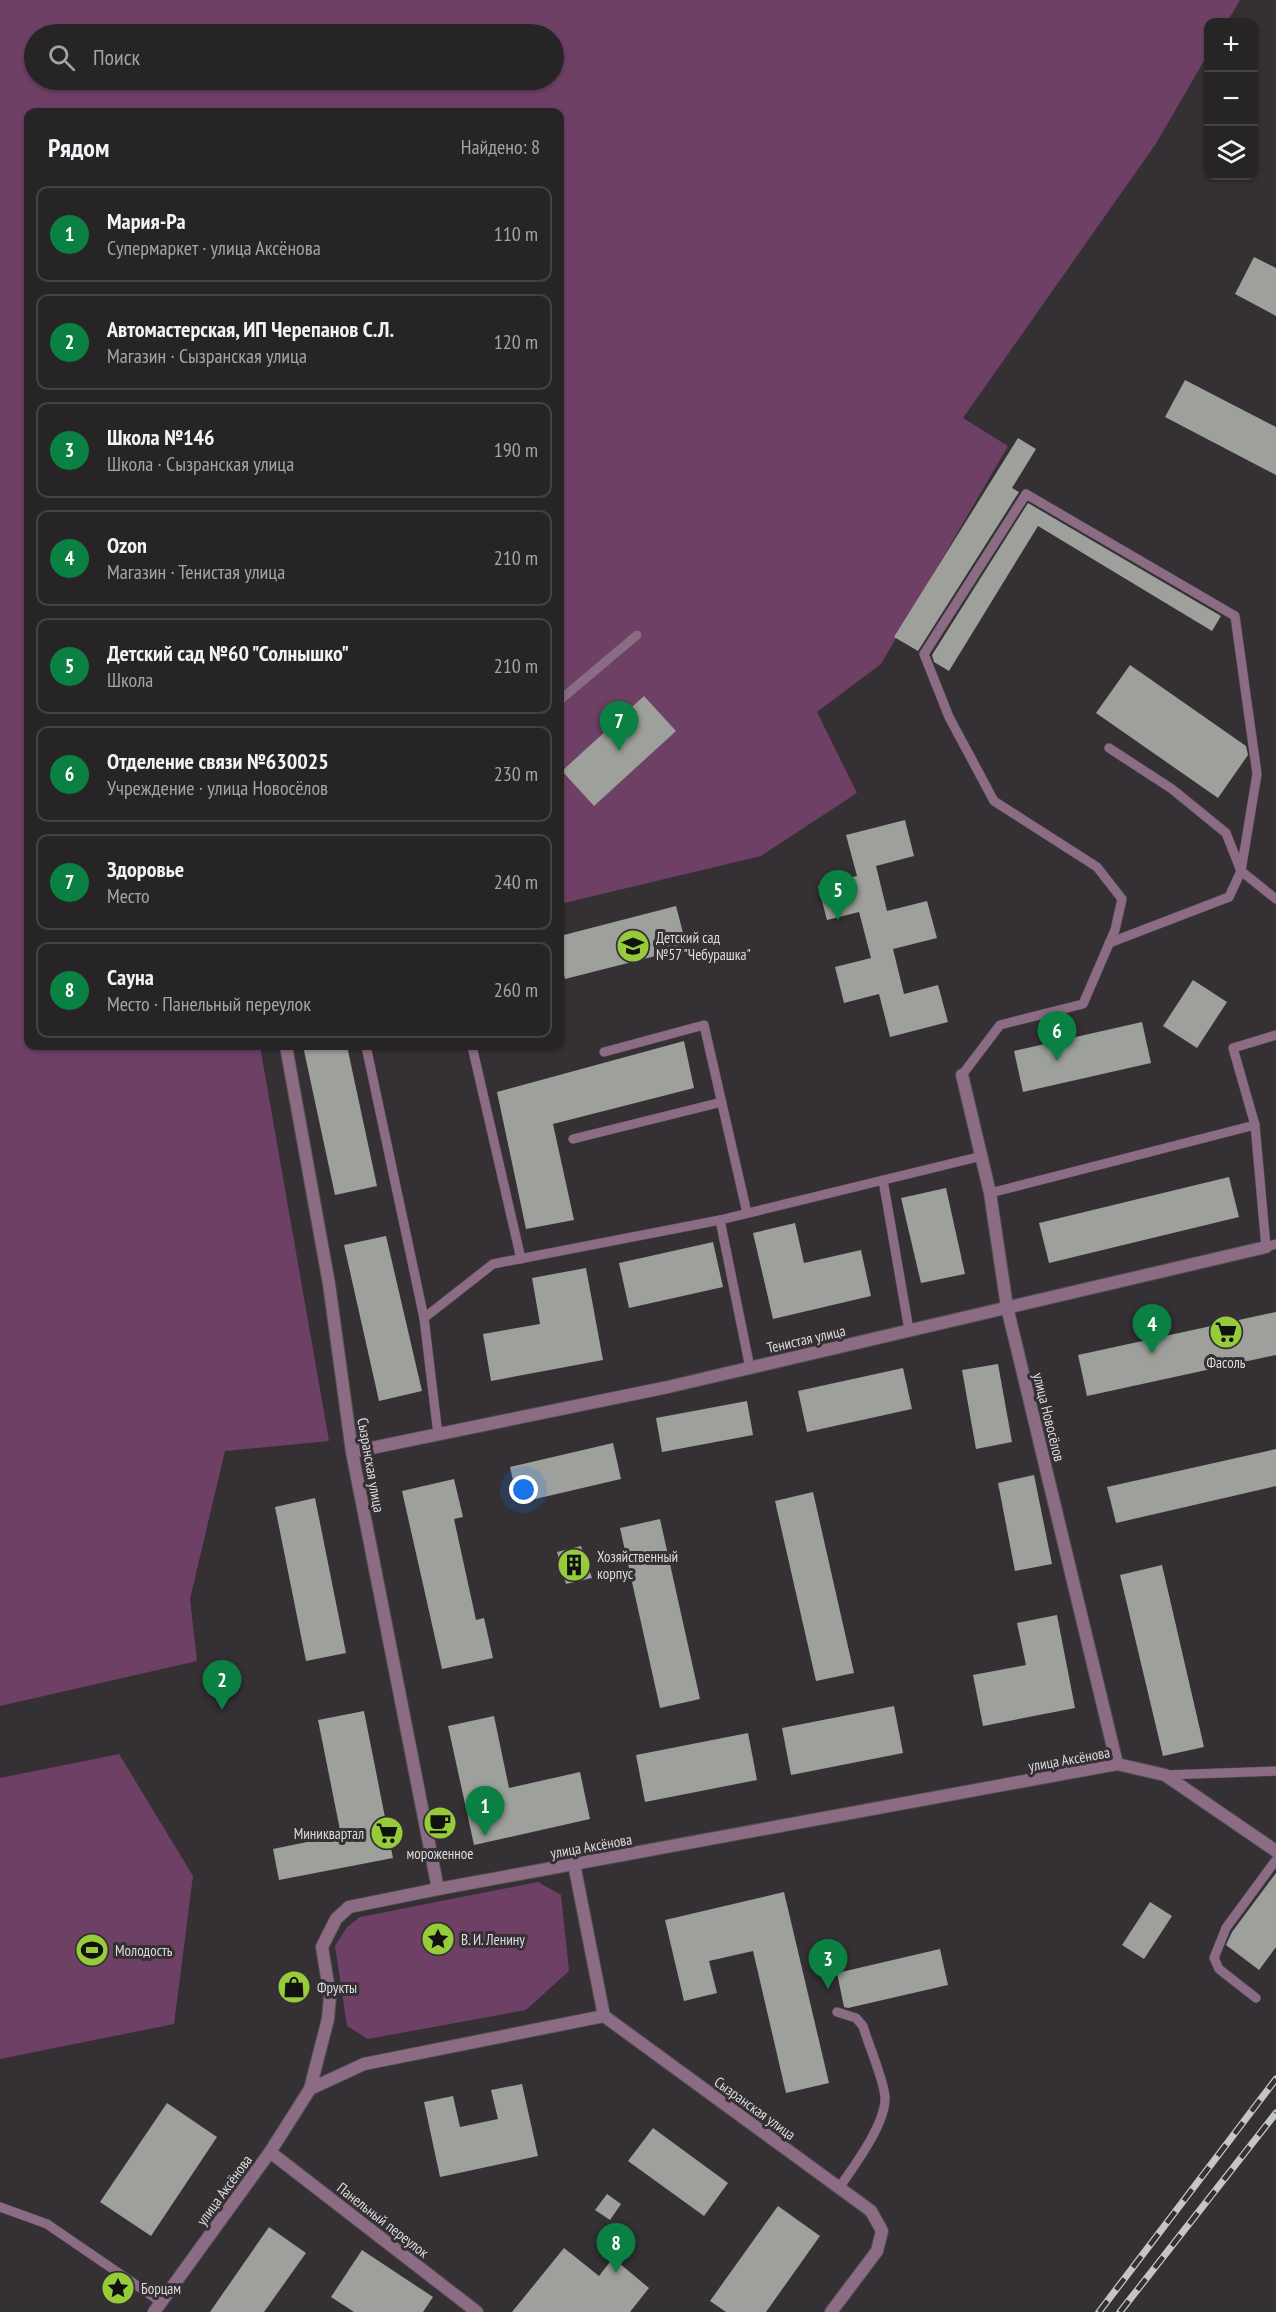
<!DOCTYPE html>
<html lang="ru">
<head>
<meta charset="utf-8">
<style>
	body { margin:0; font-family:"PT Sans Narrow",sans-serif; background:#2f2c2e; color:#f1f3f6 }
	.controls { position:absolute; right:18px; top:18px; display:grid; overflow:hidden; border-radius:12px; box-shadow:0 2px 4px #0004 }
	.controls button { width:54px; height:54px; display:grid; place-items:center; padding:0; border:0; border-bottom:2px solid #434143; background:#272426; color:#f1f3f6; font:30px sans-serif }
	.you { position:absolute; left:524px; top:1490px; width:21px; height:21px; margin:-15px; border:4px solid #fff; border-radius:50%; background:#1a73e8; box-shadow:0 0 0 9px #1a73e833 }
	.badge { display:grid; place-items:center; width:39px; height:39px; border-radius:50%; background:#0b8043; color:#fff; font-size:20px; font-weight:700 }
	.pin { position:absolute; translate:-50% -50px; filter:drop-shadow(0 2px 3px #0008) }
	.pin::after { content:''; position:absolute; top:32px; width:21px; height:18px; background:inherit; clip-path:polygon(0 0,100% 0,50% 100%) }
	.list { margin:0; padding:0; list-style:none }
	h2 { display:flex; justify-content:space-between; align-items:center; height:78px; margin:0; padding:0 24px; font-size:26px }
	h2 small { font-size:20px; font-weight:400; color:#a4a4a7 }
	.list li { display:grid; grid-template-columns:39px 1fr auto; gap:18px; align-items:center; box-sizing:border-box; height:96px; margin:0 12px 12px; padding:0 12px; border:2px solid #434143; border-radius:12px }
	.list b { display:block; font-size:22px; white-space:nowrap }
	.list p { margin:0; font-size:20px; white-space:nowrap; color:#a4a4a7 }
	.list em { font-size:20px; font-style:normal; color:#a4a4a7 }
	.icon { flex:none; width:33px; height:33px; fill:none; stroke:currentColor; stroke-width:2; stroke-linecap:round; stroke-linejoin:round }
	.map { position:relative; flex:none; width:1276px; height:2312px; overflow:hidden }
	.search { position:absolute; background:#272426; box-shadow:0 2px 4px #0004; left:24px; top:24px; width:540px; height:66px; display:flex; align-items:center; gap:15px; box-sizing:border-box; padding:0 21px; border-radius:33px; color:#a4a4a7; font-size:22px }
	.panel { position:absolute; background:#272426; box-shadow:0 2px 4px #0004; left:24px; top:108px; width:540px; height:942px; border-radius:12px }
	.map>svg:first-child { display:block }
	.green { fill:#6e4065; fill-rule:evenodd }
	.building { fill:#9ea09b }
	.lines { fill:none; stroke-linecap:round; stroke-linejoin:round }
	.lane-casing { stroke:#524f52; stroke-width:10 }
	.street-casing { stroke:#524f52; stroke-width:14 }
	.lane { stroke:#8c6b84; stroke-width:9 }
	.street { stroke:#8c6b84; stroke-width:12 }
	.rail-casing { stroke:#c6c4c6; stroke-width:7 }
	.rail { stroke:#343033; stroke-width:4.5; stroke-dasharray:14; stroke-linecap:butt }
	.labels { text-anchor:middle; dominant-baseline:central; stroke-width:6; stroke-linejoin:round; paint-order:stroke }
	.poi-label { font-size:15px; fill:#dddbdd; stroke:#343033; text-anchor:start }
	.street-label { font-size:15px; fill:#dddbdd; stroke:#343033 }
</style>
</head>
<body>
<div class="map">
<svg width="1276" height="2312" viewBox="0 0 1276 2312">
	<rect width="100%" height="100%" fill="#343033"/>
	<g class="green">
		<path d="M0,0H1240L1227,22H1208V54L1155,145L963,418L1008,446L881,664L817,712L857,793L761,856L560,904V112H28V1046H260L329,1441L225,1451L190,1599L197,1661L0,1706ZM34,34H554V80H34Z"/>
		<path d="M119,1754L193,1876L174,2024L0,2059V1778Z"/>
		<path d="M538,1882L561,1895L569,1971L526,2010L368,2039L347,2026L335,1946L347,1927L360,1917Z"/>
	</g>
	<g class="building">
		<path d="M1254,257L1276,268V316L1235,294Z"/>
		<path d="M1185,380L1276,427V475L1165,417Z"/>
		<path d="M1018,438L1036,449L1012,488L1019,492L918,651L894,637Z"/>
		<path d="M1028,503L1221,616L1212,631L1038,526L949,671L934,662L932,655Z"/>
		<path d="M1130,665L1246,746L1248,755L1218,798L1096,713Z"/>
		<path d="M644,696L676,731L594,806L562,771Z"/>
		<path d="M905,820L914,856L876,866L887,911L927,901L937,938L893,949L904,994L938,985L948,1022L890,1037L879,994L844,1003L835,967L871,958L859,912L827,920L818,886L857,876L846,835Z"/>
		<path d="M676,906L687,948L565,979L560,957V936Z"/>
		<path d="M1193,980L1227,1002L1197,1048L1163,1026Z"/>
		<path d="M1142,1022L1151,1063L1023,1092L1014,1051Z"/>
		<path d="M684,1041L694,1088L553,1124L574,1220L526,1229L497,1092Z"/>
		<path d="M303,1046H347L377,1186L335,1195Z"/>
		<path d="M1229,1177L1239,1217L1049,1263L1039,1223Z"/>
		<path d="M946,1188L965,1274L921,1283L901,1198Z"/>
		<path d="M795,1223L804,1263L861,1250L871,1296L773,1319L753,1233Z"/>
		<path d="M386,1236L422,1391L379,1401L344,1245Z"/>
		<path d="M713,1242L723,1287L629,1308L619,1263Z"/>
		<path d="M586,1268L603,1360L491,1381L483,1334L540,1324L532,1278Z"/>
		<path d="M1276,1312V1355L1087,1396L1078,1355Z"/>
		<path d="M998,1364L1012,1442L976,1449L962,1370Z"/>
		<path d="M903,1368L912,1409L807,1432L798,1391Z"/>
		<path d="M747,1401L753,1435L662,1452L656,1418Z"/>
		<path d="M613,1443L621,1479L518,1503L510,1467Z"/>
		<path d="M1276,1449V1486L1116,1523L1107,1487Z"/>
		<path d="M1034,1475L1052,1564L1015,1571L998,1483Z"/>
		<path d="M454,1479L463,1517L454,1519L476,1620L484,1618L493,1658L442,1669L402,1491Z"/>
		<path d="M813,1492L854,1673L816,1681L775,1501Z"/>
		<path d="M315,1498L346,1653L306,1661L275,1507Z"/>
		<path d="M660,1519L700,1699L660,1708L620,1528Z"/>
		<path d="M581,1546L592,1578L566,1584L557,1552Z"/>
		<path d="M1162,1565L1204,1747L1163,1756L1120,1575Z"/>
		<path d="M1057,1615L1075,1708L983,1726L973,1675L1026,1665L1017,1623Z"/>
		<path d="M894,1706L903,1753L791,1775L782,1728Z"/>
		<path d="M364,1711L393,1858L279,1880L273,1849L341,1835L318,1720Z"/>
		<path d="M494,1716L509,1788L580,1772L590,1819L474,1845L448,1726Z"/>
		<path d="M748,1733L757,1780L645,1802L636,1755Z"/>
		<path d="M1276,1873V1947L1259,1970L1226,1945L1232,1932Z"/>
		<path d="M784,1892L829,2083L786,2093L753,1951L709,1961L717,1993L684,2001L665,1920Z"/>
		<path d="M1150,1902L1172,1916L1144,1959L1122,1945Z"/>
		<path d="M940,1949L948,1985L848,2008L844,2007L837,1973Z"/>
		<path d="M522,2084L538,2156L440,2177L424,2102L453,2096L460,2127L498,2119L491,2090Z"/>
		<path d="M167,2103L217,2137L151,2236L100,2202Z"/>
		<path d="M653,2128L728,2183L704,2216L628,2161Z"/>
		<path d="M607,2194L621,2204L610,2220L595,2210Z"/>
		<path d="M778,2206L820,2236L766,2312H726L710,2301Z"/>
		<path d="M269,2227L306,2253L264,2312H210Z"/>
		<path d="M564,2248L599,2276L613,2258L649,2288L630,2312H512Z"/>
		<path d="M362,2250L433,2297L423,2312H354L331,2297Z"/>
	</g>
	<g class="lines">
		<g class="lane-casing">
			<g id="lane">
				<path d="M560,700L637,635"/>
				<path d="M1109,943L1229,897L1241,871L1226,833L1172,789L1109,748"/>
				<path d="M1276,1035L1233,1048L1255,1125L1266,1247L1276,1244"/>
				<path d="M366,1046L424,1318"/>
				<path d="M472,1046L521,1259"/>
				<path d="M604,1052L704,1025L747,1213"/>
				<path d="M962,1075L1000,1025L1083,1004L1115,930L1122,899L1097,867L994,801L949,717L924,654L1026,494L1235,616L1257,774L1241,871L1276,899"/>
				<path d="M573,1139L722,1102"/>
				<path d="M883,1180L909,1330"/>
				<path d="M990,1193L1255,1125"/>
				<path d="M750,1368L720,1220L982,1156"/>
				<path d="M438,1435L424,1318L493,1264L720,1220"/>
				<path d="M1165,1775L1276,1771"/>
				<path d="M1256,1998L1219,1969L1214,1958L1226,1928L1276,1860"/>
				<path d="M837,2012L856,2018L863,2026C868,2044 884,2080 885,2097C886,2124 854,2166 839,2188"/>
				<path d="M0,2207L47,2224L161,2302"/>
			</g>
		</g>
		<g class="street-casing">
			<g id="street">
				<path d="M286,1046L329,1284L352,1452L438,1889"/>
				<path d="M962,1075L990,1193L1007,1307L1117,1764"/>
				<path d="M352,1452L668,1387L1266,1247"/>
				<path d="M604,2016L871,2211L882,2231L877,2251L831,2312"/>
				<path d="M310,2089L364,2064L604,2016L574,1864"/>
				<path d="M270,2152L477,2312"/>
				<path d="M154,2312L270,2152L310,2089L328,2019L330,1996L322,1947L336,1919L349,1907L438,1889L1117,1764L1165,1775L1276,1851"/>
			</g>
		</g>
		<use href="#lane" class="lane"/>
		<use href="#street" class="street"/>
		<g class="rail-casing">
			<g id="rail">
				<path d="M1099,2312L1276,2079"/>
				<path d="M1120,2312L1276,2113"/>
			</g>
		</g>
		<use href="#rail" class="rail"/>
	</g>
	<defs>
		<g id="school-disc" transform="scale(1.725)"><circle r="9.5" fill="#96cc3a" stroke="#343033"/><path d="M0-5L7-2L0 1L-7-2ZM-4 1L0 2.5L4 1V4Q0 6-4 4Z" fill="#111"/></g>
		<g id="supermarket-disc" transform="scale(1.725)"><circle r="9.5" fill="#96cc3a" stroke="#343033"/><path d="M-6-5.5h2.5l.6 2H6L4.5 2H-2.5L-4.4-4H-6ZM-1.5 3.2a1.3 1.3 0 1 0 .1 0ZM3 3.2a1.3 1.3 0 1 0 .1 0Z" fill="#111"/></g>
		<g id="building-disc" transform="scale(1.725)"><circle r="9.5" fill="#96cc3a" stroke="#343033"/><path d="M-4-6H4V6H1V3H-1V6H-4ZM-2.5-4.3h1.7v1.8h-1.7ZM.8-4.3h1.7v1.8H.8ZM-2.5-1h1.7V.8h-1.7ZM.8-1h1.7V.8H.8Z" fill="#111"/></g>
		<g id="cafe-disc" transform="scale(1.725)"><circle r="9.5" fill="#96cc3a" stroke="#343033"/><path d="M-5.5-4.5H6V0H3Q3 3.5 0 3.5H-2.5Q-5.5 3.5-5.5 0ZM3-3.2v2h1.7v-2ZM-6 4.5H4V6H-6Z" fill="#111"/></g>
		<g id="sight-disc" transform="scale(1.725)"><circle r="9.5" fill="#96cc3a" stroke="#343033"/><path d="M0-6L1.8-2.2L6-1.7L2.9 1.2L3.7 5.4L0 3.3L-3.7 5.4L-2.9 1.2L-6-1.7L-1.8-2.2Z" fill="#111"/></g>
		<g id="stadium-disc" transform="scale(1.725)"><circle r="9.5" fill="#96cc3a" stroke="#343033"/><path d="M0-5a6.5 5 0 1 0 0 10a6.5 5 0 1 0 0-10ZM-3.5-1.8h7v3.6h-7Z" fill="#111"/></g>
		<g id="shop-disc" transform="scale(1.725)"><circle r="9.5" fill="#96cc3a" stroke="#343033"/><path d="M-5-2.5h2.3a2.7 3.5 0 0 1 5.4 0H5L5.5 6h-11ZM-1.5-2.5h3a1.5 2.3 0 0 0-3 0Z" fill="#111"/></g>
	</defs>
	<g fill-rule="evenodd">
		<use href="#school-disc" x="633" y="946"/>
		<use href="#supermarket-disc" x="1226" y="1332"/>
		<use href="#building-disc" x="574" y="1565"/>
		<use href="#cafe-disc" x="440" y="1823"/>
		<use href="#supermarket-disc" x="387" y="1833"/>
		<use href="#sight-disc" x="438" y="1939"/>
		<use href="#stadium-disc" x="92" y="1950"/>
		<use href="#shop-disc" x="294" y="1987"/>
		<use href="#sight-disc" x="118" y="2288"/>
	</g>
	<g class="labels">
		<g class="poi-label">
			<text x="656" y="937">Детский сад<tspan x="656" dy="17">№57 "Чебурашка"</tspan></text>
			<text x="1226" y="1362" text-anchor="middle">Фасоль</text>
			<text x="597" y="1556">Хозяйственный<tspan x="597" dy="17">корпус</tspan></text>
			<text x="364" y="1833" text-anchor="end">Миниквартал</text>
			<text x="440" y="1853" text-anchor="middle">мороженное</text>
			<text x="461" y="1939">В. И. Ленину</text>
			<text x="115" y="1950">Молодость</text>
			<text x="317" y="1987">Фрукты</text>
			<text x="141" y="2288">Борцам</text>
		</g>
		<g class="street-label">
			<text transform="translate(806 1339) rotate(-13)">Тенистая улица</text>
			<text transform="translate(1049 1417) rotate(76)">улица Новосёлов</text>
			<text transform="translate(371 1465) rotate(80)">Сызранская улица</text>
			<text transform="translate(1069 1759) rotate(-10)">улица Аксёнова</text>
			<text transform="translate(591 1846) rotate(-10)">улица Аксёнова</text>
			<text transform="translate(755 2108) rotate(36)">Сызранская улица</text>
			<text transform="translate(224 2190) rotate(-54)">улица Аксёнова</text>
			<text transform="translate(383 2220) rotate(38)">Панельный переулок</text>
		</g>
	</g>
</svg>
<div class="controls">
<button>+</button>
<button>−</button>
<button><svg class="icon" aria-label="layers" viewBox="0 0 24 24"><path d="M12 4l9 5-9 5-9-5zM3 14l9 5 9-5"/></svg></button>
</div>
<div class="you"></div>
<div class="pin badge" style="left:485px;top:1836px">1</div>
<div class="pin badge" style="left:222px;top:1710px">2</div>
<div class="pin badge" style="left:828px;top:1989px">3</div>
<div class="pin badge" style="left:1152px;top:1354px">4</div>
<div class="pin badge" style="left:838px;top:920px">5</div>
<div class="pin badge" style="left:1057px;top:1061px">6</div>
<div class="pin badge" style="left:619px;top:751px">7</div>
<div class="pin badge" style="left:616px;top:2273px">8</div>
<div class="search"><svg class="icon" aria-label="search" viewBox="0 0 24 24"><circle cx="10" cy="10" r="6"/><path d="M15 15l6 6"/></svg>Поиск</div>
<section class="panel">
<h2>Рядом<small>Найдено: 8</small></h2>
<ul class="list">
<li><span class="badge">1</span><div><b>Мария-Ра</b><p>Супермаркет · улица Аксёнова</p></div><em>110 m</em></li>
<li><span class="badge">2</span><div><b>Автомастерская, ИП Черепанов С.Л.</b><p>Магазин · Сызранская улица</p></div><em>120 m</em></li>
<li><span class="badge">3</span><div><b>Школа №146</b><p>Школа · Сызранская улица</p></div><em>190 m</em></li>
<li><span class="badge">4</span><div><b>Ozon</b><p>Магазин · Тенистая улица</p></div><em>210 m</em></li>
<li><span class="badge">5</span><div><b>Детский сад №60 &quot;Солнышко&quot;</b><p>Школа</p></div><em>210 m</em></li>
<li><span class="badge">6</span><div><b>Отделение связи №630025</b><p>Учреждение · улица Новосёлов</p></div><em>230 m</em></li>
<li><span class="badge">7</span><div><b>Здоровье</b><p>Место</p></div><em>240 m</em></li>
<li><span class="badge">8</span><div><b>Сауна</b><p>Место · Панельный переулок</p></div><em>260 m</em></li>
</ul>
</section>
</div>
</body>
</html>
